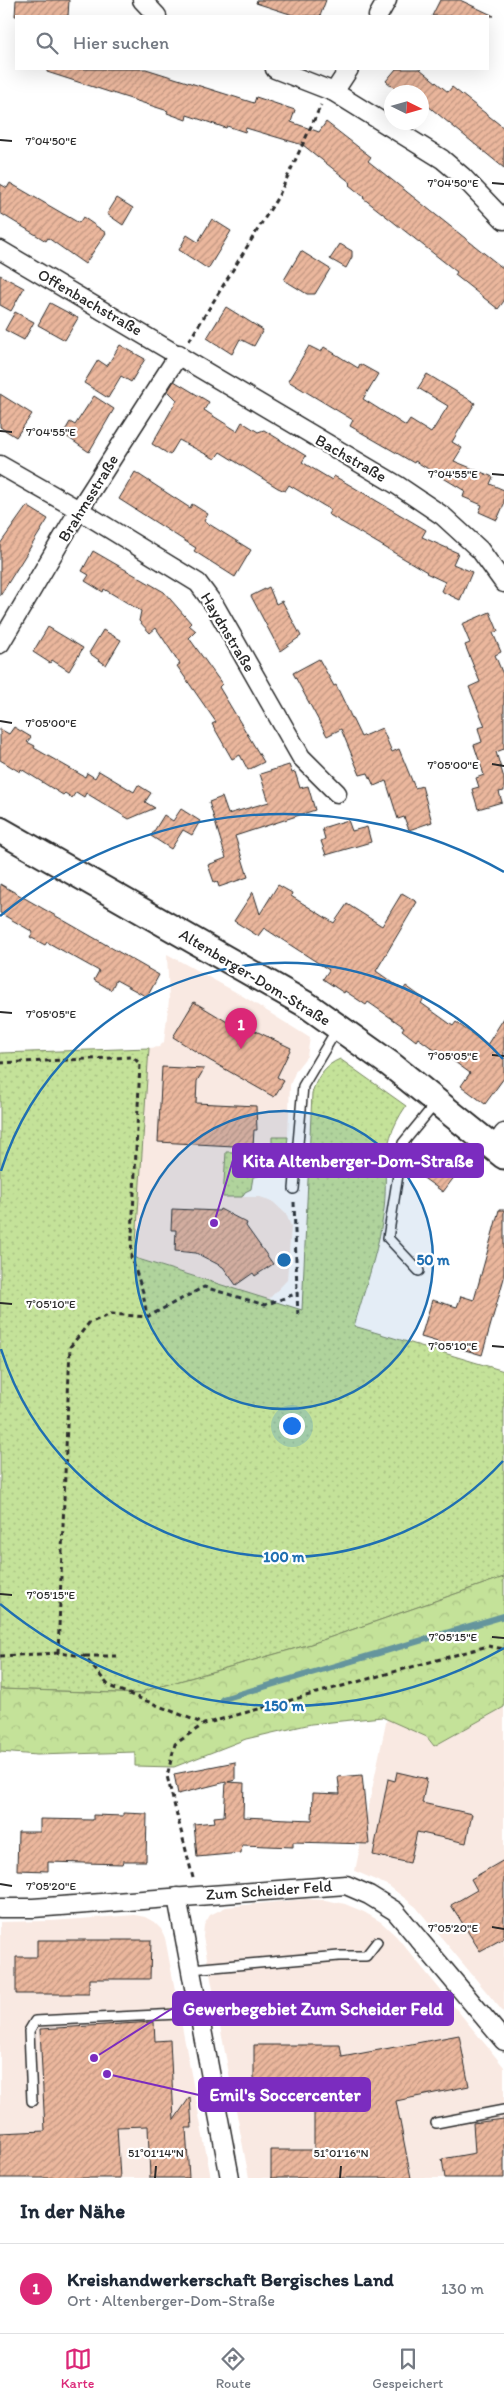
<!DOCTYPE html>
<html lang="de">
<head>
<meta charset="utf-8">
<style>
	body { margin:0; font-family:Itim,sans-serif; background:#f2f2f3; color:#1f2937 }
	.compass { position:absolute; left:384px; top:85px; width:45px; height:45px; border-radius:50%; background:#fff; box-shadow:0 5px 20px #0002; rotate:95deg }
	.you { position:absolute; left:291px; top:1425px; width:18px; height:18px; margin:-12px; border:4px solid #fff; border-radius:50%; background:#1a73e8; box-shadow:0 0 0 8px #1a73e833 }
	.badge { display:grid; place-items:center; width:32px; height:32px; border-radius:50%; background:#db2777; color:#fff; font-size:16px; font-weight:700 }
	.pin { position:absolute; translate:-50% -41px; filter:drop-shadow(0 1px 2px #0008) }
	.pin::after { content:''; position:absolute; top:26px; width:18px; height:15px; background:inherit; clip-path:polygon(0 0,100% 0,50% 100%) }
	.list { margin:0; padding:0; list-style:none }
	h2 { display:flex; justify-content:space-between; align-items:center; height:65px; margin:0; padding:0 20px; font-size:21px }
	h2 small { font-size:16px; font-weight:400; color:#747a83 }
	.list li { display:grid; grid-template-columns:32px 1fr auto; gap:15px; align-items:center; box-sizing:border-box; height:90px; padding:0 20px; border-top:1px solid #e0e1e3 }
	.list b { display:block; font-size:19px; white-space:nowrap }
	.list p { margin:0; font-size:16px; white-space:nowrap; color:#747a83 }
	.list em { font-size:16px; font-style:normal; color:#747a83 }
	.icon { flex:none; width:28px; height:28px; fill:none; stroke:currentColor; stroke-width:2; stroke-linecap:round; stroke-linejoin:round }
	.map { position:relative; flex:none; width:504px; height:2178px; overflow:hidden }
	.search { position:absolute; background:#fff; box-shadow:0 5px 20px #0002; left:15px; right:15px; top:15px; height:55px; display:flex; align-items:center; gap:12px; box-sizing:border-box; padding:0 18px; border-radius:0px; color:#747a83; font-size:19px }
	.sheet { height:155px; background:#fff }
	nav { display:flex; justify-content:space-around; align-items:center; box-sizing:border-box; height:70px; border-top:1px solid #e0e1e3; background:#fff; font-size:14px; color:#747a83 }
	nav a { display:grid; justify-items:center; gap:2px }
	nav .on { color:#db2777 }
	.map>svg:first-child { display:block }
	.built { fill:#f9e9e2 }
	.grass { fill:url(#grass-dots); stroke:#788662 }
	.forest { fill:url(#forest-crowns); stroke:#788662 }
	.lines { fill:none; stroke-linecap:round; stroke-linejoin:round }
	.stream { stroke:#65959d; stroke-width:6 }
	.building { fill:url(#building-hatch); stroke:#2b2b2b }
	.lane-casing { stroke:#2b2b2b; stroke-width:12 }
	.street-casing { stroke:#2b2b2b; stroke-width:21 }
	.secondary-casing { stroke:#2b2b2b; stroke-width:29 }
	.path { stroke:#2b2b2b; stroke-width:3; stroke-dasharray:5 4; stroke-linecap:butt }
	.lane { stroke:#fff; stroke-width:9 }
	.street { stroke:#fff; stroke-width:18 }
	.secondary { stroke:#fff; stroke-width:25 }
	.ticks { fill:none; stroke:#2b2b2b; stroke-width:2 }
	.ring { fill:none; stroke:#1f6fb2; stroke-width:2.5 }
	.labels { text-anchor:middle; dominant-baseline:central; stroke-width:4.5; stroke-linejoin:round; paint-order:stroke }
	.street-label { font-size:16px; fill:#2b2b2b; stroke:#fff }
	.ticks-label { font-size:12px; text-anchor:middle; fill:#2b2b2b; stroke:#fff; stroke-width:4.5; stroke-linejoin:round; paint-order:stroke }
	.centre { fill:#1f6fb2; stroke:#fff; stroke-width:2.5 }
	.ring-label { font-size:15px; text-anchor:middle; font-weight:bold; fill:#1f6fb2; stroke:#fff; stroke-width:4.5; stroke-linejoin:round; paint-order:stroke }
	.leader { fill:none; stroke:#7b2cbf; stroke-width:2 }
	.callout-dot { fill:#7b2cbf; stroke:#fff; stroke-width:2 }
	.callout { fill:#7b2cbf; stroke:#7b2cbf; stroke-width:2 }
	.callout-label { font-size:18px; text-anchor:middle; font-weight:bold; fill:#fff }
</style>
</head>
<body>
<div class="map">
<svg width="504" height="2178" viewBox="0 0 504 2178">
	<defs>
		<pattern id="grass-dots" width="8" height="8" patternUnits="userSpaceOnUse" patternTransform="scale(1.25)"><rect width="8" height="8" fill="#c4e299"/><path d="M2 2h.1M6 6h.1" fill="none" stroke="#a9c284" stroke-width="1.8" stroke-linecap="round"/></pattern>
		<pattern id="forest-crowns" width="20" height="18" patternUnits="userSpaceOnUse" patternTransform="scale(1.25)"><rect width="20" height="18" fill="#c4e299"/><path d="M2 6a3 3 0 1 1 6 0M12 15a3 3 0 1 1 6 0" fill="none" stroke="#a9c284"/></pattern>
		<pattern id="building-hatch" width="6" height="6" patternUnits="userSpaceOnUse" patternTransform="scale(1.25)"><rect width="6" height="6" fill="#ebb79d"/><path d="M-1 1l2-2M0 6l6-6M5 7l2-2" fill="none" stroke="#bf9580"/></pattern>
	</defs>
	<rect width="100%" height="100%" fill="#fff"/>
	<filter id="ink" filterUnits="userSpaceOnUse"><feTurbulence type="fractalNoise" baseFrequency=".02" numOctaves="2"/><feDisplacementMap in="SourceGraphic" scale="10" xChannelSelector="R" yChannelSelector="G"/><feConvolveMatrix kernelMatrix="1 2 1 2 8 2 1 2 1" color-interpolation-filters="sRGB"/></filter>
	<g filter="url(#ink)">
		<g class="built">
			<path d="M167,954L241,995L310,1038L307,1056L296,1070L290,1085L288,1137H272V1149L266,1151L226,1152L223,1197H260L272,1201L286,1214L291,1226L287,1280L268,1300L135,1258L149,1048L159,1047L164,1042L169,1000Z"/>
			<path d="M504,1707V2013L416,1907L389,1886L355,1871L387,1718L427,1737L434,1746Z"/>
			<path d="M305,1899L325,1900L345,1904L364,1912L381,1922L396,1936L504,2067V2178H249L203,1937L204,1925L210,1915L226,1907Z"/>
			<path d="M135,1915L145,1917L154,1922L161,1929L165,1938L211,2178H0V1922L51,1921Z"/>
		</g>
		<g class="grass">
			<path d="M149,1048L135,1258L302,1310L312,1093C317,1077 325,1065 340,1059L406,1106C375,1151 391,1175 382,1223C376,1257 364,1292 354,1326L504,1371V1577L311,1644L144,1691V1694L0,1689V1053Z"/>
			<path d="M272,1137H288C286,1159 275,1174 253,1177L251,1189L245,1192L242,1197H223L226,1152L266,1151L272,1149Z"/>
		</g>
		<path class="forest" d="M504,1577V1707L434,1746L427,1737L382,1717L311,1724L246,1739L174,1767L135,1766V1752L37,1755L0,1752V1689L144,1694V1691L311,1644Z"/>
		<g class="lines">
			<path class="stream" d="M223,1699L504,1616"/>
		</g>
		<g class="building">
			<path d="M16,0H69L68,16H15Z"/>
			<path d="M257,0H326L320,16H296L256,3Z"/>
			<path d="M440,0H460L494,16H432Z"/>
			<path d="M47,69H146L254,103L256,97L295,110L291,122L319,132L326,122L371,157L368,161L504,269V301L498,309L455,275L457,272L363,198L364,197L349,185L351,183L303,145L246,128L245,132L227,126L226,128L187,115L186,120L167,113L168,111L47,72Z"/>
			<path d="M396,69H420L448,92L452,87L504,128V168L422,101V92H399L386,81Z"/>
			<path d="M10,183L79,223L83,217L106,233L85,264L48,238L46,241L0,213V184L7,188Z"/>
			<path d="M117,198L133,208L123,225L107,214Z"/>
			<path d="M212,219L231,231L208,269L179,250L187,235L198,242Z"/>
			<path d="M340,244L352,251V257L346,268L330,259Z"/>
			<path d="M301,251L330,269L315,294H307L284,280Z"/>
			<path d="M0,275L24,288L11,311L0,305Z"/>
			<path d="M50,303L78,318L65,340L38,325Z"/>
			<path d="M226,307L263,330L254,346L240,339L232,354L207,338Z"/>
			<path d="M15,312L34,322L24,340L5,330Z"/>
			<path d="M120,345L145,359L131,382L121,376L108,398L84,383L98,360L107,366Z"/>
			<path d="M309,346L321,352L324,347L358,368L360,364L378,374L363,399L406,426L410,420L431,433L448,406L418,388L427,374L475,403L452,442L462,448L454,461L493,477L490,484L504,490V504L497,520L479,512L482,505L463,497L465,491L415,461L414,463L350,426L353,420L288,381Z"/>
			<path d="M174,381L209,402L204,410L210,414L237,431L242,422L258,432L264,430L306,456L302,462L332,480L334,476L348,484L426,530L422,537L458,553L453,564L472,572L460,600L441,591L445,582L426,573L427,572L328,514L331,510L289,485L285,491L278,488L220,452L215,459L179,440L170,455L152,444L177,400L168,391Z"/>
			<path d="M0,394L32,414L16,437L0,427Z"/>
			<path d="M94,396L114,409L89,452L63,434L70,422L75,425Z"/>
			<path d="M135,472L190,508L192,504L208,514L204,521L251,550L235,577L194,551L196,548L119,499Z"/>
			<path d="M27,506L48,519L0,596V544Z"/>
			<path d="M93,551L164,592L191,623L189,625L196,631L189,638L222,684L219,687L264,762L248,770L240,755L232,759L212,724L216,722L177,666L180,664L156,628L150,633L139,621L141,611L104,589L103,592L85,581L89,575L82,571Z"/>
			<path d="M269,587L276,604L282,601L301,636L280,651L251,596Z"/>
			<path d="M490,612L498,631L493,633L501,652L495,655L504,677V749L496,752L504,778V791L499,792L502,802L478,809L472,789L479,787L476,778L484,775L474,745L482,742L478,728L485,726L469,687L480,682L465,645L470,643L462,624Z"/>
			<path d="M48,627L83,648L69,671L52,660L50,663L33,652Z"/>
			<path d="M103,630L121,640L106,665L89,653Z"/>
			<path d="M319,659L334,686L336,685L361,737L382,728L392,752L399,749L415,788L422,786L432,822L409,830L404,817L398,819L386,781L374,786L368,773L360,775L341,729L327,736L293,673Z"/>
			<path d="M14,727L31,737L27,742L35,746L34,748L85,777L87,773L95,778L99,771L134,792L138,785L151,793L145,802L155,808L129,819L86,793L84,797L76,792L72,798L65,793L63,795L21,769L20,772L0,760V729L9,734Z"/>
			<path d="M289,765L292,773L295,772L300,788L308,786L315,810L235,836L248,877L219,887L217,881L214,882L208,865L226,858L209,802L222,797L228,814L269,802L260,774Z"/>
			<path d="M181,809L200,821L192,835L183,830L171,849L151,836L164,815L173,821Z"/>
			<path d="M348,820L352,831L367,827L371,842L326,855L321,841L325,839L322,828Z"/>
			<path d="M0,884L159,975L147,997L116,980L111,990L94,980L99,971L47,942L45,945L30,937L33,932L0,913Z"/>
			<path d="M278,885L292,893L291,896L334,923L347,904L382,926L402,893L417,902L376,971L403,990L406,986L424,999L421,1003L453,1026L456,1022L487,1045L504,1018V1078L485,1104L461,1086L470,1073L437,1049L436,1051L418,1038L416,1041L402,1030L404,1027L368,1002L366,1005L345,991L344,993L323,979L329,970L264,928L258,936L234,921L253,892L260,914Z"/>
			<path d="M194,1002L229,1023L231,1019L291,1048L277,1077L284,1081L274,1097L209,1060L173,1037Z"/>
			<path d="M162,1067L204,1069L197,1081L196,1103L256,1106L257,1130H254L253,1147L158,1142Z"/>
			<path d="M434,1154L458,1172L443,1192L418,1174Z"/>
			<path d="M172,1209L219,1211L220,1209L247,1223L246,1226L273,1264L255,1276L253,1273L236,1285L223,1267L196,1253L175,1251L176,1230H171Z"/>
			<path d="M499,1210H504V1278L482,1355L421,1337L432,1300L457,1307L461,1296L474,1300Z"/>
			<path d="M235,1762V1780L228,1782L244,1783L243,1817L312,1820L313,1793L340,1794L338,1777L362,1775L369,1844L293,1842V1847L242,1845L241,1853L197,1857L194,1824L215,1822L214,1817L224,1816L226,1782L178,1794L174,1774Z"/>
			<path d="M397,1772L427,1779L422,1803L472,1814L466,1843L417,1832L410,1863L373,1855L388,1779L395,1781Z"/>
			<path d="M123,1813L147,1814L146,1861H123L122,1864L48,1862V1871L17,1870L18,1832H40V1819L93,1820V1815L123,1816Z"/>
			<path d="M504,1860V1938L480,1951L451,1905L477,1890L471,1879Z"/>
			<path d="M37,1940H151L150,1979H89V1994H16V1957H37Z"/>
			<path d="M154,2022L155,2041L170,2040L174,2120L190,2097L192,2128H186L189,2178H150L148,2126L117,2127L120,2178H0V2133L45,2131L40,2029Z"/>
			<path d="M459,2035L469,2086L396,2101L411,2178H271V2150H314V2091H254V2045H340L342,2057Z"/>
			<path d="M504,2119V2178H445L442,2159L475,2153L473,2123Z"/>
		</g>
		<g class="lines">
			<g class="lane-casing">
				<g id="lane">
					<path d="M294,1189L303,1086L337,1029"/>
					<path d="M419,1271L388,1238L403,1143L435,1104"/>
					<path d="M191,1969L339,1956H366L377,1942"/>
					<path d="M32,2101L29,2031L35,2021L199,2013"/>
					<path d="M436,2123L504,2110"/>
				</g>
			</g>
			<g class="street-casing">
				<g id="street">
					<path d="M142,0L157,16"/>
					<path d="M378,16L387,0"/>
					<path d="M275,69L334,92L442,159L462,176L504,220"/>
					<path d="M334,92L349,69"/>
					<path d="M0,250L397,485L443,516L480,550L504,583"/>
					<path d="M0,465L79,510L198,583L215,606L301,757L337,793"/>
					<path d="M0,644L79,510L179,354"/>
					<path d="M494,1147L504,1133"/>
					<path d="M177,1897L230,2178"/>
					<path d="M0,1908H33L346,1885L369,1895L395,1911L504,2041"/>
				</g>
			</g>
			<g class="secondary-casing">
				<path id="secondary" d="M0,830L307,1005L390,1064L504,1156"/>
			</g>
			<g class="path">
				<path d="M189,341L279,195L321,105"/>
				<path d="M0,1063L133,1057L140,1064L131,1257L143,1292L147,1317"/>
				<path d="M294,1202L298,1319"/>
				<path d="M58,1653L70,1347L89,1323L111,1314L147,1317L204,1287L265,1305L298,1293"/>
				<path d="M0,1656L58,1653L84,1656L109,1686L204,1724"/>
				<path d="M85,1656H119"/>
				<path d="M193,1878L167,1776L175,1744L204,1724L488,1646L504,1649"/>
			</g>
			<use href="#lane" class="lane"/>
			<use href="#street" class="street"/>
			<use href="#secondary" class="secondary"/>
		</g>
	</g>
	<path class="ticks" d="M0,140L12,141M492,183L504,184M0,431L12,432M492,474L504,475M0,721L12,723M492,764L504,766M0,1012L12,1013M492,1055L504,1056M0,1303L12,1304M492,1346L504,1347M0,1594L12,1595M492,1637L504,1638M0,1884L12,1886M492,1927L504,1929M155,2178L156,2166M340,2178L341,2166"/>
	<circle cx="284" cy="1260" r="149" fill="#1f6fb2" fill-opacity=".12"/>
	<g class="ring">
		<circle cx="284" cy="1260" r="149"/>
		<path d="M503 1461A297 297 0 0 1 1 1349M1 1171A297 297 0 0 1 503 1059"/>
		<path d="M504 1648A446 446 0 0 1 0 1604M0 916A446 446 0 0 1 504 872"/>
	</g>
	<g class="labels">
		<g class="street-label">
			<text transform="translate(90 302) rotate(30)">Offenbachstraße</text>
			<text transform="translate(351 458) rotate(30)">Bachstraße</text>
			<text transform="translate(88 498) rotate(-58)">Brahmsstraße</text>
			<text transform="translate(228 632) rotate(59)">Haydnstraße</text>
			<text transform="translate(255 977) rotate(31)">Altenberger-Dom-Straße</text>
			<text transform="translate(269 1890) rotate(-4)">Zum Scheider Feld</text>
		</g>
	</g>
	<g class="ticks-label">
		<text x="51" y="145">7°04'50"E</text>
		<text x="453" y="187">7°04'50"E</text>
		<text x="51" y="436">7°04'55"E</text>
		<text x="453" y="478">7°04'55"E</text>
		<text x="51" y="727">7°05'00"E</text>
		<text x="453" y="769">7°05'00"E</text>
		<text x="51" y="1018">7°05'05"E</text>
		<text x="453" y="1060">7°05'05"E</text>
		<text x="51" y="1308">7°05'10"E</text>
		<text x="453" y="1350">7°05'10"E</text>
		<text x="51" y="1599">7°05'15"E</text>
		<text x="453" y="1641">7°05'15"E</text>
		<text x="51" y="1890">7°05'20"E</text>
		<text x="453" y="1932">7°05'20"E</text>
		<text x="156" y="2157">51°01'14"N</text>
		<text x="341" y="2157">51°01'16"N</text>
	</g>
	<circle cx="284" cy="1260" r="8" class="centre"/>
	<g class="ring-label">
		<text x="433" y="1265">50 m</text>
		<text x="284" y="1562">100 m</text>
		<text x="284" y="1711">150 m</text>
	</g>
	<path class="leader" d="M214 1223L233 1160M94 2058L173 2008M107 2074L199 2095"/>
	<g class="callout-dot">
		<circle cx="214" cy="1223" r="5"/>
		<circle cx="94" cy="2058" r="5"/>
		<circle cx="107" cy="2074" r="5"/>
	</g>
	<g class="callout">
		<rect x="233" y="1144" width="250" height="33" rx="5"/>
		<rect x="173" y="1992" width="280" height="33" rx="5"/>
		<rect x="199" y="2078" width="171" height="33" rx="5"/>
	</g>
	<g class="callout-label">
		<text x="358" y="1167">Kita Altenberger-Dom-Straße</text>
		<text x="313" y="2015">Gewerbegebiet Zum Scheider Feld</text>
		<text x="285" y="2101">Emil's Soccercenter</text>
	</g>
</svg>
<svg class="compass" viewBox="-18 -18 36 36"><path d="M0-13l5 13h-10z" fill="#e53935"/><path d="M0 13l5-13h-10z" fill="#747a83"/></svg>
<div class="you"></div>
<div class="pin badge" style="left:241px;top:1049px">1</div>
<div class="search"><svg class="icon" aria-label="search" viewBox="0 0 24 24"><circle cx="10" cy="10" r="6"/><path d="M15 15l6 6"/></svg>Hier suchen</div>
</div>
<section class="sheet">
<h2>In der Nähe<small></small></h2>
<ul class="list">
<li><span class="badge">1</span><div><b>Kreishandwerkerschaft Bergisches Land</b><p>Ort · Altenberger-Dom-Straße</p></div><em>130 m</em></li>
</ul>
</section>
<nav>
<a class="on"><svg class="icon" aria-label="map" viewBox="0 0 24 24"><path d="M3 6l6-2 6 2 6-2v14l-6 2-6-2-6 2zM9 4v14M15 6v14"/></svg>Karte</a>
<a><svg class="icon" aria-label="directions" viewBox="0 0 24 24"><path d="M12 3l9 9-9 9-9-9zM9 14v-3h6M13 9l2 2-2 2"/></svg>Route</a>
<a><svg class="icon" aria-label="saved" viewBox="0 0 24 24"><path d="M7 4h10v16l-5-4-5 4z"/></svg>Gespeichert</a>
</nav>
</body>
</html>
